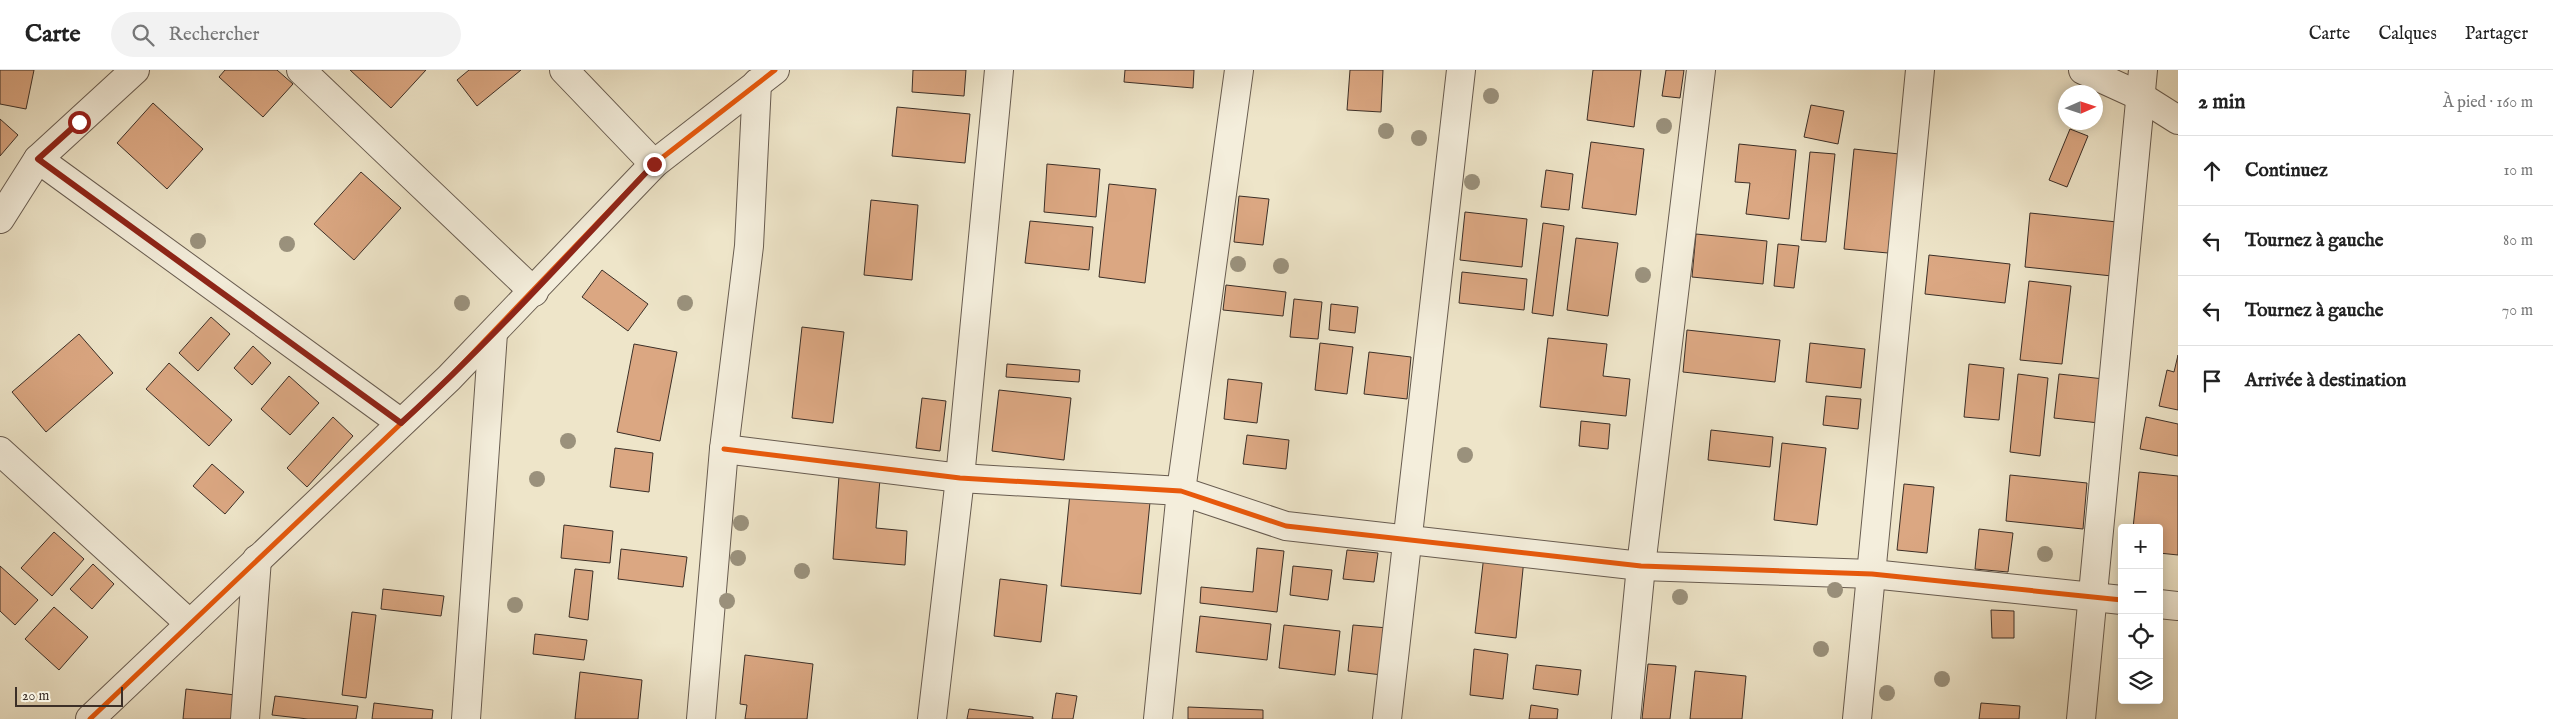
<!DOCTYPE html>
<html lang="fr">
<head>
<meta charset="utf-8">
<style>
	body { margin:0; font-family:"IM FELL English",serif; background:#f2f2f2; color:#222 }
	.controls { position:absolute; right:15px; bottom:15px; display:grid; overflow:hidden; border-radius:5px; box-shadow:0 2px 12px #0003 }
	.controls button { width:45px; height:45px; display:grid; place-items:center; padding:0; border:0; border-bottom:1px solid #e0e0e0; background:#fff; color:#222; font:25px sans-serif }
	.compass { position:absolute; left:2058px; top:15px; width:45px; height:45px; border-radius:50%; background:#fff; box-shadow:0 2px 12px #0003; rotate:87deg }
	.scale { position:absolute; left:15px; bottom:12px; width:108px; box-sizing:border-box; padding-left:5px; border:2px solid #3c2f27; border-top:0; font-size:14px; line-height:18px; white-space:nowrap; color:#3c2f27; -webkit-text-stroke:4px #f4eedc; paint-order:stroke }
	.stop { position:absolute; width:15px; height:15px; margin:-11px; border:4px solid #8f2418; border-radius:50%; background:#fff }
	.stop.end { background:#8f2418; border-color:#fff; box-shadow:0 1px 5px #0008 }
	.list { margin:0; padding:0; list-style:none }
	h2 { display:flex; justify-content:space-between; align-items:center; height:65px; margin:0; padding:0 20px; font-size:21px }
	h2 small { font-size:16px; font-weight:400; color:#767676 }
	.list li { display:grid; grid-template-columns:32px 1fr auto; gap:15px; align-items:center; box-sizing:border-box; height:70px; padding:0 20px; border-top:1px solid #e0e0e0 }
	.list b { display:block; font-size:19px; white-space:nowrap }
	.list em { font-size:16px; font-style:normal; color:#767676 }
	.icon { flex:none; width:28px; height:28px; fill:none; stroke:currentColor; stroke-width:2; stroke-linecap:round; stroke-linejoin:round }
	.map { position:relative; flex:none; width:2178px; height:649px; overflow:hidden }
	header { display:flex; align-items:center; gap:30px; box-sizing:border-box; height:70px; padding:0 25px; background:#fff; border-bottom:1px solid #e0e0e0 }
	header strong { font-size:24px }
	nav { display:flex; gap:28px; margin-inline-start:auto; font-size:18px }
	.search { width:350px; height:45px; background:#f2f2f2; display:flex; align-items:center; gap:12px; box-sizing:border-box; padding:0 18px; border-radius:28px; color:#767676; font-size:19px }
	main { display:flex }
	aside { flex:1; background:#fff }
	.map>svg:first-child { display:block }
	.building { fill:#dba782; stroke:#3c2f27 }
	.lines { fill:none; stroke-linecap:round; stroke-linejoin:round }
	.minor-casing { stroke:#685c50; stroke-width:30 }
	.minor { stroke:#f4eedc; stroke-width:28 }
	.cycleway-casing { stroke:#f4eedc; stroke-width:8 }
	.cycleway { stroke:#e8590c; stroke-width:5 }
	.tree { fill:#9a917c }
	.route { stroke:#8f2418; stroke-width:6 }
</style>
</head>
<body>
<header>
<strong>Carte</strong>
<div class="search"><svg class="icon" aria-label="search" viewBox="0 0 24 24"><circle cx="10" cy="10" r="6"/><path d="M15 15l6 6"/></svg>Rechercher</div>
<nav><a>Carte</a><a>Calques</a><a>Partager</a></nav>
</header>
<main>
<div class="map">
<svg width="2178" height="649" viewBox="0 0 2178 649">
	<rect width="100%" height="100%" fill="#eee5c9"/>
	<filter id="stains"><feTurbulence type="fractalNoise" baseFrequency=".004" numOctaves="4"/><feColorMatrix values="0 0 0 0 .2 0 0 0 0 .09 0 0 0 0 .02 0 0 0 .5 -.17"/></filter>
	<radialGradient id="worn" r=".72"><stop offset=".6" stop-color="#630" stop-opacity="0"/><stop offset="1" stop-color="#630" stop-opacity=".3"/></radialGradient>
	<g class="building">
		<path d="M0,0H34L26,39L0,34Z"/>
		<path d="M225,0H277L293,14L263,47L219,7Z"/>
		<path d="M350,0H426L391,38Z"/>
		<path d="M469,0H521L477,36L457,10Z"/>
		<path d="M913,0H966L964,26L912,22Z"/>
		<path d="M1125,0H1194L1193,18L1124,12Z"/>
		<path d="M1350,0H1383L1381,42L1347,40Z"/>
		<path d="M1593,0H1641L1634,57L1587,50Z"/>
		<path d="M1666,0H1684L1680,28L1662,26Z"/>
		<path d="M153,33L203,79L167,119L117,73Z"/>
		<path d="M1811,35L1844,41L1838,74L1804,67Z"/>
		<path d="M897,37L970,44L965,93L892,86Z"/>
		<path d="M0,49L18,65L0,86Z"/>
		<path d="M2070,59L2088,66L2067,117L2049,110Z"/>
		<path d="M1591,72L1644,79L1636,145L1582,138Z"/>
		<path d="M1739,74L1796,80L1789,149L1746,144L1750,113L1735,112Z"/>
		<path d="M1854,79L1899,84L1888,183L1844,179Z"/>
		<path d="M1810,82L1835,84L1826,172L1801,170Z"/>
		<path d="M1047,94L1100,99L1096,147L1044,142Z"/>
		<path d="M1546,100L1573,104L1569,140L1541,137Z"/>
		<path d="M361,102L401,138L354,190L314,154Z"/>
		<path d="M1109,114L1156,119L1145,213L1099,207Z"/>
		<path d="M1239,126L1269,129L1263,175L1234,172Z"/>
		<path d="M871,130L918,135L912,210L864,205Z"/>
		<path d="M1465,142L1527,149L1522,197L1460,190Z"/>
		<path d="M2030,143L2117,152L2112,206L2025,197Z"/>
		<path d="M1030,151L1093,157L1089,200L1025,193Z"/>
		<path d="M1543,153L1564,156L1553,246L1532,243Z"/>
		<path d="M1696,164L1767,171L1763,214L1692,207Z"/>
		<path d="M1576,168L1618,173L1608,246L1567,240Z"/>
		<path d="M1778,174L1799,176L1794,218L1774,216Z"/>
		<path d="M1929,185L2010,194L2005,233L1925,224Z"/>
		<path d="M602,200L648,234L628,261L582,227Z"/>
		<path d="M1462,202L1527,209L1524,240L1459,233Z"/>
		<path d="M2029,211L2071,216L2062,294L2020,290Z"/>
		<path d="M1226,215L1286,222L1283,246L1223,240Z"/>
		<path d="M1294,229L1322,232L1318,269L1290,267Z"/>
		<path d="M1331,234L1358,237L1355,263L1329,260Z"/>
		<path d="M211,247L230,264L198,301L179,283Z"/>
		<path d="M802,257L844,262L833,353L792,348Z"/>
		<path d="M1687,260L1780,270L1775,312L1683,302Z"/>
		<path d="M79,264L113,303L46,362L12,322Z"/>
		<path d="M1548,268L1607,274L1603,306L1630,309L1626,346L1540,337Z"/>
		<path d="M1320,273L1353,277L1347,324L1315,320Z"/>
		<path d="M1810,273L1865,279L1861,318L1806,312Z"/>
		<path d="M634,274L677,282L660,371L617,362Z"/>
		<path d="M253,276L271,293L252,315L234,298Z"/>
		<path d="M1369,282L1411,287L1407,329L1364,324Z"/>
		<path d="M2178,285V340L2159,336L2167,300L2174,302Z"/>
		<path d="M169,293L232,350L209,376L146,319Z"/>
		<path d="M1007,294L1080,300L1079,312L1006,307Z"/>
		<path d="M1969,294L2004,298L1999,350L1964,347Z"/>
		<path d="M2018,304L2048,308L2040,386L2010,382Z"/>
		<path d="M2059,304L2104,309L2099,353L2054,348Z"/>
		<path d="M289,306L319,333L290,365L261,339Z"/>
		<path d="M1228,309L1262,313L1257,353L1224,349Z"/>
		<path d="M999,320L1071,328L1064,390L992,381Z"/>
		<path d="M1826,326L1861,329L1858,359L1823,355Z"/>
		<path d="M922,328L946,331L940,381L916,378Z"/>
		<path d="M333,347L353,366L307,417L287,398Z"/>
		<path d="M2146,347L2178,354V386L2140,379Z"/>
		<path d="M1581,351L1610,354L1608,379L1579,376Z"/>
		<path d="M1711,360L1773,367L1770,397L1708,390Z"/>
		<path d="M1247,365L1289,370L1286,399L1243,394Z"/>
		<path d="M1782,373L1826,378L1817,455L1774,450Z"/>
		<path d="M615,378L653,383L649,422L610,417Z"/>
		<path d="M212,394L244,422L225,444L193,416Z"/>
		<path d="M2139,402L2178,406V485L2159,483V458H2133Z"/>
		<path d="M2010,405L2087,413L2083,459L2006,451Z"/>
		<path d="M839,406L880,409L876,458L907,461L905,495L833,489Z"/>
		<path d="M1904,414L1934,417L1927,483L1897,480Z"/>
		<path d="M1070,423L1150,432L1141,524L1061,516Z"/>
		<path d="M564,455L613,461L610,493L561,488Z"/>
		<path d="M1979,459L2013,463L2008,502L1975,499Z"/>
		<path d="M54,462L84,489L52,526L21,498Z"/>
		<path d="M1257,478L1284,481L1277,542L1200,533L1201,517L1253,522Z"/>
		<path d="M621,479L687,487L683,517L618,509Z"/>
		<path d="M1347,480L1378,483L1374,512L1343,509Z"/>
		<path d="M1484,485L1524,489L1516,568L1475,563Z"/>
		<path d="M93,494L114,514L92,539L70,519Z"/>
		<path d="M0,496L38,530L15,555L0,541Z"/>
		<path d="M1293,496L1332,500L1328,530L1290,525Z"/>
		<path d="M575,499L593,501L588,550L569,547Z"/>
		<path d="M1000,509L1047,515L1041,572L994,566Z"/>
		<path d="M383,519L444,526L441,546L381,539Z"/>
		<path d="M54,537L88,567L59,600L25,569Z"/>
		<path d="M1991,540L2014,541V568H1992Z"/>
		<path d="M352,542L376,545L366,628L342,625Z"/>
		<path d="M1200,546L1271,554L1267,590L1196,582Z"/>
		<path d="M1284,555L1340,561L1335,605L1279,598Z"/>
		<path d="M1353,555L1388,558L1382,605L1348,601Z"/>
		<path d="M535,564L587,570L584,590L533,584Z"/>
		<path d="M1474,579L1508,584L1503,629L1470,625Z"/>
		<path d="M745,585L813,594L807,649H745L747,635L740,634Z"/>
		<path d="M1648,594L1676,596L1670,649H1642Z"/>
		<path d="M1536,595L1581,600L1578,625L1533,619Z"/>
		<path d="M1695,601L1746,606L1742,649H1690Z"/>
		<path d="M580,602L642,610L638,649H575Z"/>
		<path d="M186,619L235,625L232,649H183Z"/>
		<path d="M1056,623L1077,626L1073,649H1052Z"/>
		<path d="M275,626L358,636L356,649H308L272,645Z"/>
		<path d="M374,633L433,640L432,649H372Z"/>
		<path d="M1981,633L2020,636L2019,649H1979Z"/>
		<path d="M1531,635L1558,639L1557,649H1529Z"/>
		<path d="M1188,637L1263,640V649H1188Z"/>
		<path d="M969,639L1033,647V649H967Z"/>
	</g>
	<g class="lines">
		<g class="minor-casing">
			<g id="minor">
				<path d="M301,0L534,222"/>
				<path d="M564,0L654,94"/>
				<path d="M2083,0L2140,26L2178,50"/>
				<path d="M38,89L401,353"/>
				<path d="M0,149L38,89L135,0"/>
				<path d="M724,379L960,408L1181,421L1286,456L1641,496L1872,504L2122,530"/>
				<path d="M0,381L190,554"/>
				<path d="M2159,534L2178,536"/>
				<path d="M90,649L449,308L654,94L775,0"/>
				<path d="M245,649L257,489"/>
				<path d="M466,649L493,263"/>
				<path d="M701,649L724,379L749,176L757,13"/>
				<path d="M932,649L960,408L999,0"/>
				<path d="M1158,649L1181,421L1239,0"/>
				<path d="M1387,649L1461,0"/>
				<path d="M1626,649L1641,496L1701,0"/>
				<path d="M1857,649L1920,0"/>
				<path d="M2081,649L2143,0"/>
			</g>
		</g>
		<use href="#minor" class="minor"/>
		<g class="cycleway-casing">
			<g id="cycleway">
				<path d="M724,379L960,408L1181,421L1286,456L1641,496L1872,504L2122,530"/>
				<path d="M90,649L449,308L654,94L775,0"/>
			</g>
		</g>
		<use href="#cycleway" class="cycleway"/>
	</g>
	<g class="tree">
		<circle cx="1491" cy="26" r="8"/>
		<circle cx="1664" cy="56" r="8"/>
		<circle cx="1386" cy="61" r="8"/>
		<circle cx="1419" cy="68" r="8"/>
		<circle cx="1472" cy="112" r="8"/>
		<circle cx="198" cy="171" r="8"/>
		<circle cx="287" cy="174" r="8"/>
		<circle cx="1238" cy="194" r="8"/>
		<circle cx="1281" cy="196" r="8"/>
		<circle cx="1643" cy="205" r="8"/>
		<circle cx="462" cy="233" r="8"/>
		<circle cx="685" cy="233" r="8"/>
		<circle cx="568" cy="371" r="8"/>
		<circle cx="1465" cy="385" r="8"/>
		<circle cx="537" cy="409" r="8"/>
		<circle cx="741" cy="453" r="8"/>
		<circle cx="2045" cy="484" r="8"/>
		<circle cx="738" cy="488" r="8"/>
		<circle cx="802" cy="501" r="8"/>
		<circle cx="1835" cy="520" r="8"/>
		<circle cx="1680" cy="527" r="8"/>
		<circle cx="727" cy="531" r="8"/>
		<circle cx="515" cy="535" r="8"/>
		<circle cx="1821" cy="579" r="8"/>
		<circle cx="1942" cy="609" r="8"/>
		<circle cx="1887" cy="623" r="8"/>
	</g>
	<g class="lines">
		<path class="route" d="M79,52L38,89L401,353C490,272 571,182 654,94"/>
	</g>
	<rect width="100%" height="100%" filter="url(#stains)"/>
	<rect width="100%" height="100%" fill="url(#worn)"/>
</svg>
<div class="controls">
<button>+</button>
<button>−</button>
<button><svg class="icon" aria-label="locate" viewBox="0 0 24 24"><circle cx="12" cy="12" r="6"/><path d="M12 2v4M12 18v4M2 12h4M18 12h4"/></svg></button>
<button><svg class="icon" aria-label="layers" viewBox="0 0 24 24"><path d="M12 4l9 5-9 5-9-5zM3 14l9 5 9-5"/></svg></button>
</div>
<svg class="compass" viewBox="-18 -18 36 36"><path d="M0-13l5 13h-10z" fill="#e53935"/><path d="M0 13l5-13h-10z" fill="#767676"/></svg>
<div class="scale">20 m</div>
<div class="stop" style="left:79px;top:52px"></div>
<div class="stop end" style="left:654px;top:94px"></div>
</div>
<aside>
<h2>2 min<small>À pied · 160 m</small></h2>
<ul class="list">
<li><svg class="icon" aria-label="ahead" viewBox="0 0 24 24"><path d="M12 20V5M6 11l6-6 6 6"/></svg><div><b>Continuez</b></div><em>10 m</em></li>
<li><svg class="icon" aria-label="left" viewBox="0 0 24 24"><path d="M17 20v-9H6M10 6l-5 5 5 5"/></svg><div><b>Tournez à gauche</b></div><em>80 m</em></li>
<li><svg class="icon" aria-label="left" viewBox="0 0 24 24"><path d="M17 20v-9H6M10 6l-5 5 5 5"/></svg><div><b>Tournez à gauche</b></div><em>70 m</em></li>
<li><svg class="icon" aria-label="arrive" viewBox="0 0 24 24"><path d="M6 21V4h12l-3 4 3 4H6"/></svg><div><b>Arrivée à destination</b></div></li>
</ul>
</aside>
</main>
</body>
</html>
